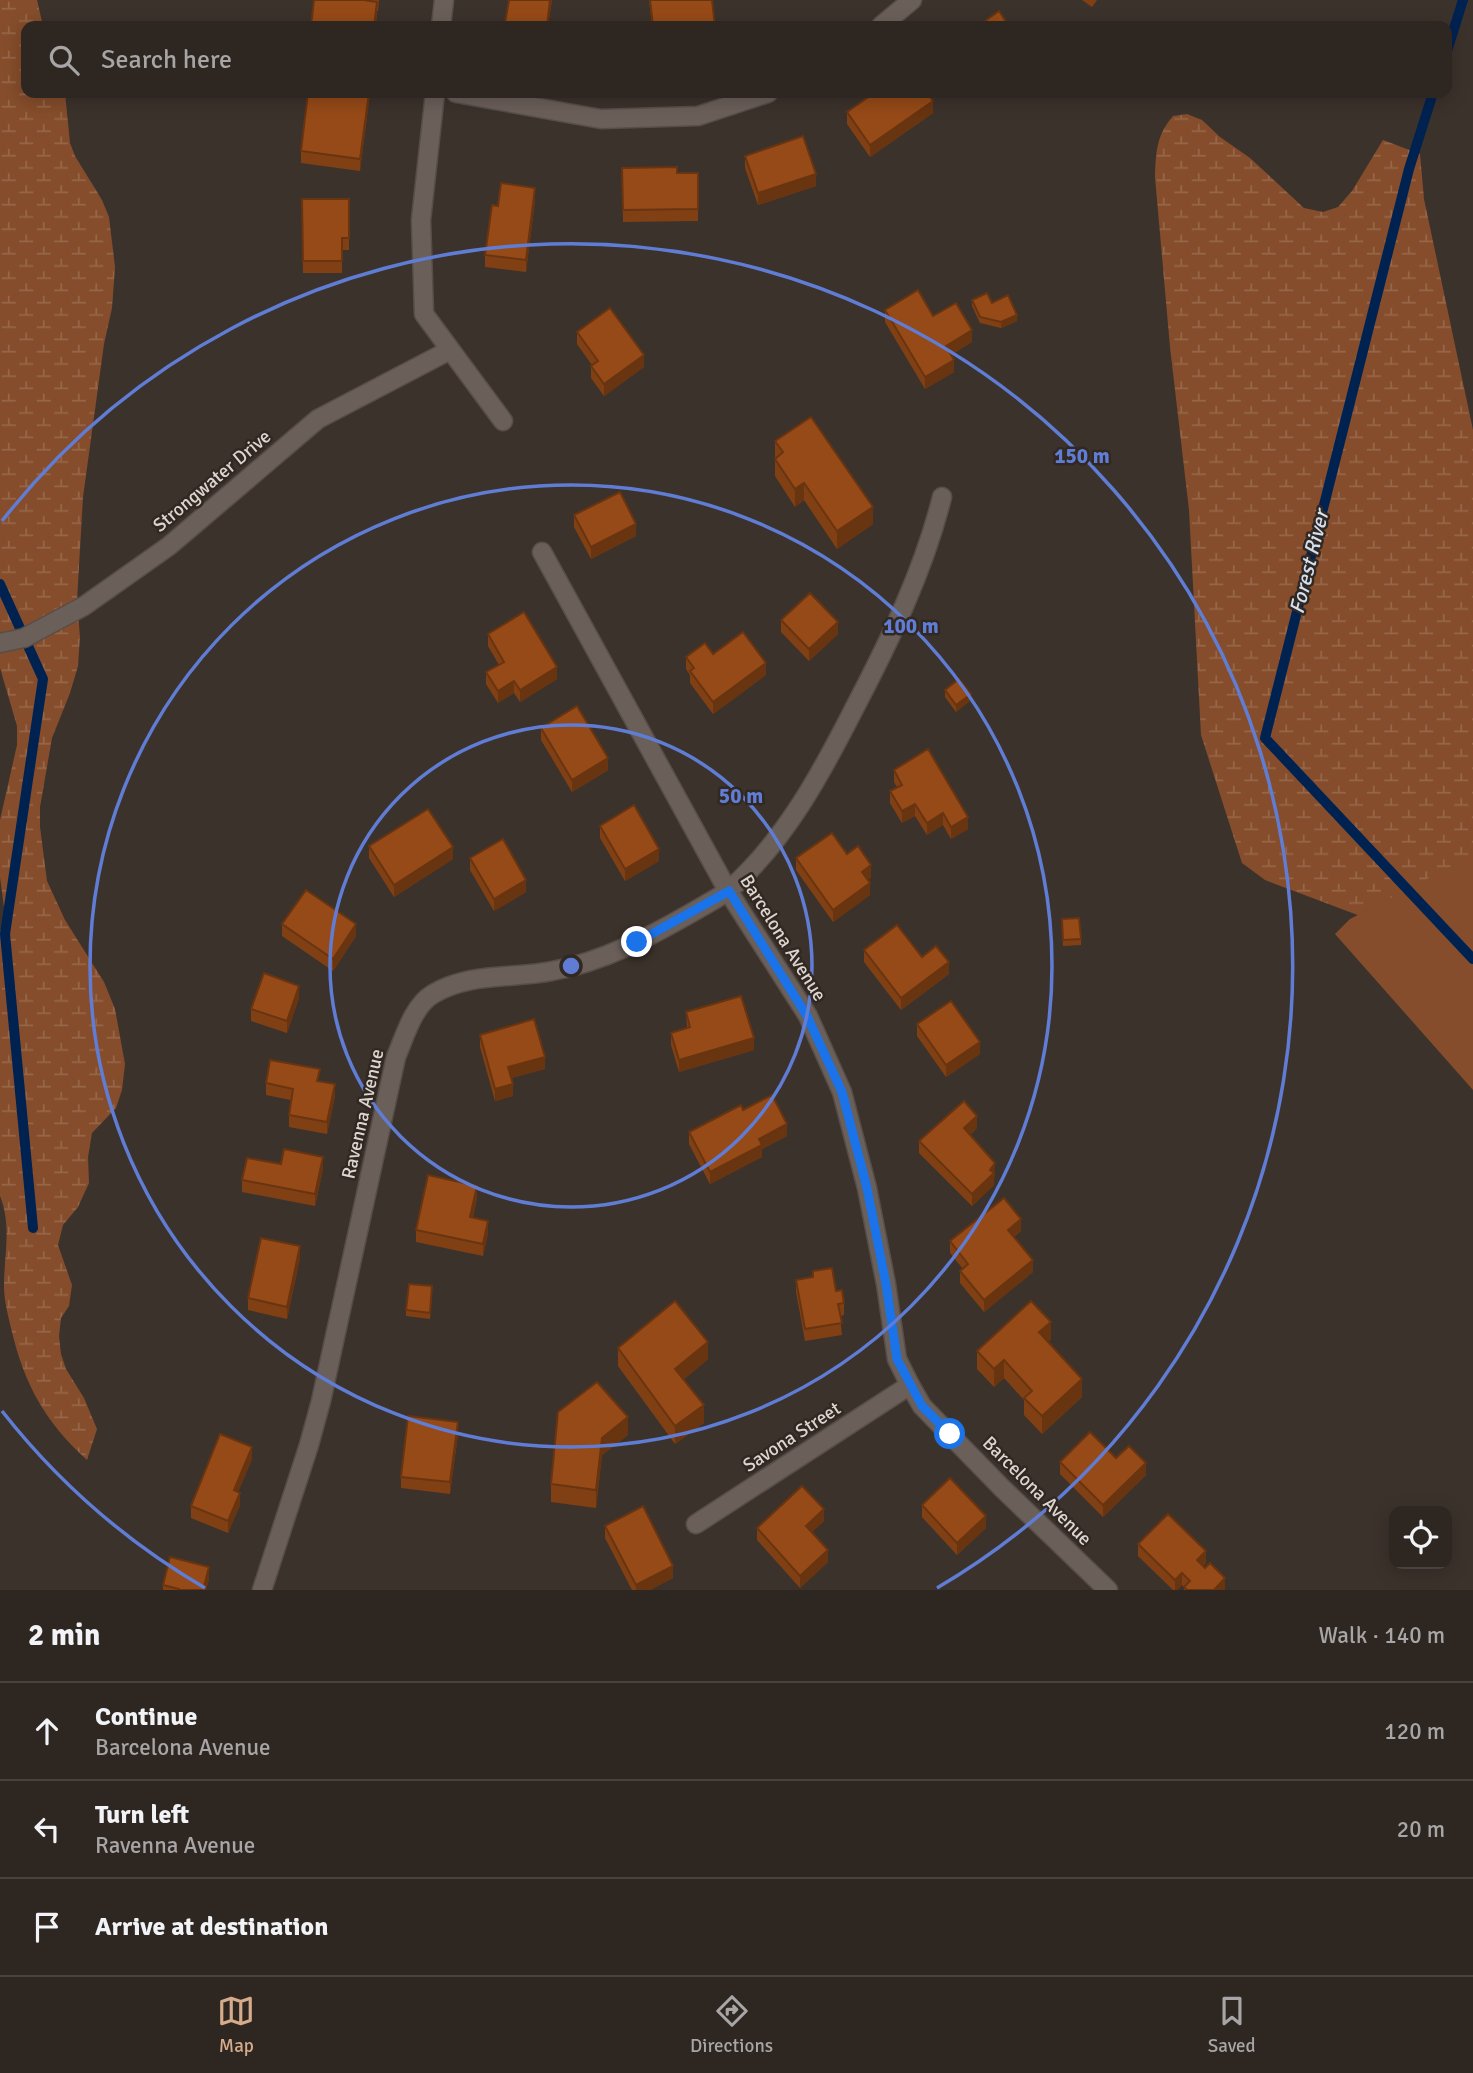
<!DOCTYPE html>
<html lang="en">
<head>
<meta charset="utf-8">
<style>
	body { margin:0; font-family:Signika,sans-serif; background:#352e2a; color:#f1f3f6 }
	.controls { position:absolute; right:21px; bottom:21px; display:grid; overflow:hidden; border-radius:14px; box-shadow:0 4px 18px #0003 }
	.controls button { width:63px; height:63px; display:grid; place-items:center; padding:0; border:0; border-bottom:2px solid #48433f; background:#2d2621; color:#f1f3f6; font:35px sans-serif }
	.stop { position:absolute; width:21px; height:21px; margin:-16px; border:5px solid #1a73e8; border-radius:50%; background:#fff }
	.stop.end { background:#1a73e8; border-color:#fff; box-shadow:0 2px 7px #0008 }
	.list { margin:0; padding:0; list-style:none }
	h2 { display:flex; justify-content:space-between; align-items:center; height:91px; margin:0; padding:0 28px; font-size:30px }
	h2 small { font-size:23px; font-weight:400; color:#a7a5a5 }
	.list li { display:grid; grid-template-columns:46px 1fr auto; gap:21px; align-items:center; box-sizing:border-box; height:98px; padding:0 28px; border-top:2px solid #48433f }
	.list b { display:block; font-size:26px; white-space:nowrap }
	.list p { margin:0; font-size:23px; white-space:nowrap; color:#a7a5a5 }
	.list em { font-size:23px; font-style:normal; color:#a7a5a5 }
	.icon { flex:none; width:38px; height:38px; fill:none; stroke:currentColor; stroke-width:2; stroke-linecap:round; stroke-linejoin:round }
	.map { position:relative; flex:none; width:1473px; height:1590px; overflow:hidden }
	.search { position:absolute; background:#2d2621; box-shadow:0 4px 18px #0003; left:21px; right:21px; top:21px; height:77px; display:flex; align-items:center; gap:18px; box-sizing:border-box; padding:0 24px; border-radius:14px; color:#a7a5a5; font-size:26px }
	.sheet { height:385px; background:#2d2621 }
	nav { display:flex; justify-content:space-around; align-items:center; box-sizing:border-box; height:98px; border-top:2px solid #48433f; background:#2d2621; font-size:19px; color:#a7a5a5 }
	nav a { display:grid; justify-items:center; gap:4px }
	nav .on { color:#d6ab8b }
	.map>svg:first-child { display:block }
	.wetland { fill:url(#wetland-marsh) }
	.park { fill:#854d2b }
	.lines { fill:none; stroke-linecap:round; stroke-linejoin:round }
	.stream { stroke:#002251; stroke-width:10 }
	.street-casing { stroke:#574e49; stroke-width:21 }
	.street { stroke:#6b5f59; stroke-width:18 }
	.wall { fill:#814014 }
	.shaded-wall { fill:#693410 }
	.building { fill:#964a17; stroke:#693410; stroke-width:2 }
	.route { stroke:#1a73e8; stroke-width:9 }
	.ring { fill:none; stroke:#607dd6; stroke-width:3.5 }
	.labels { text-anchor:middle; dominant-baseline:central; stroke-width:5; stroke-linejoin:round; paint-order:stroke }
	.street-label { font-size:19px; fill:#dcd5d1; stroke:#322822 }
	.water-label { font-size:21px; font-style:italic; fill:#d3e1f4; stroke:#322822 }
	.centre { fill:#607dd6; stroke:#322822; stroke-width:3.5 }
	.ring-label { font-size:21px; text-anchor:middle; font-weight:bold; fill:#607dd6; stroke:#322822; stroke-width:5; stroke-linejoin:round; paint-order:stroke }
</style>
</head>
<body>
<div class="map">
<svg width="1473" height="1590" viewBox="0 0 1473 1590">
	<defs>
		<pattern id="wetland-marsh" width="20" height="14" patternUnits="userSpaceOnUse" patternTransform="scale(1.75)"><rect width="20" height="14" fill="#854d2b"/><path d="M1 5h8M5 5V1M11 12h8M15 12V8" fill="none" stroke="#966649"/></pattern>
	</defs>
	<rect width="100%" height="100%" fill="#3c322c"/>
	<g class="wetland">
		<path d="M0,0H37L43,26H26V93H65L70,143L75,156L102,200L109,217L115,267L112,308L104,344L83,497L77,601L80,637L78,666L70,693L52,738L40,807V827L47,881L65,920L104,982L115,1009L125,1064L122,1090L116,1108L92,1133L88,1157L89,1183L78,1207L63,1225L58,1245L72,1285L69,1306L61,1318L59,1336L61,1354L66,1369L84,1398L97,1429L87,1460C45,1422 24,1384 11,1328C8,1315 4,1300 4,1286C4,1255 12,1226 0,1196V932L5,915L0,877V820L17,745V726L0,668Z"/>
		<path d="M1187,114L1202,120L1220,137L1250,158L1304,208L1323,212L1338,207L1352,191L1383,140L1420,154L1424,199L1473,430V1043L1408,934L1265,880L1242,863L1201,735L1189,510L1170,347L1155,177C1156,152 1156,136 1173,116Z"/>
	</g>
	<path class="park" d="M1473,855V1090L1335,934L1350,919Z"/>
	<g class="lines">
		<g class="stream">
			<path d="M1447,51L1463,0"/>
			<path d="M1433,93L1409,169L1265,738L1473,959"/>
			<path d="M0,584L43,679L5,934L33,1228"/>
		</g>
		<g class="street-casing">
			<g id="street">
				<path d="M441,26L444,0"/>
				<path d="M881,26L912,0"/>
				<path d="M435,93L421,220L424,314L503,421"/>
				<path d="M456,93L601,119L698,116L768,93"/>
				<path d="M542,552L728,891L808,1016L842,1092L867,1188L886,1284L897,1359L910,1385L922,1406L1002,1488L1108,1590"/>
				<path d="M0,643L24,638L84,606L169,546L318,419L450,350"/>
				<path d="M696,1524L910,1385"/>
				<path d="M262,1590L309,1445L321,1401L396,1057C405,1036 413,1006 433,994C470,972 512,979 552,971C604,962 653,935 698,909C708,903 720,897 729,890C785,841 822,772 855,707C890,640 924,570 942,497"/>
			</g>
		</g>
		<use href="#street" class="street"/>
	</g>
	<g class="wall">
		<path d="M314,0H379L378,11H377L376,26H311Z"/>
		<path d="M509,0H552L548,26H505Z"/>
		<path d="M649,0H712L715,26H652Z"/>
		<path d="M1082,0H1097L1092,7Z"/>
		<path d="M308,93H370L360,171L301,163V151Z"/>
		<path d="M847,112L933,113L870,157L847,124Z"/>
		<path d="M745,156L816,186L758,205L745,168Z"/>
		<path d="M622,168L677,173H698V221L623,222Z"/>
		<path d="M302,199H349V250H342V273H303Z"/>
		<path d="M535,200L526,272L485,267V255L498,206Z"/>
		<path d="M972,300L1017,321L1001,328L980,323L972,306Z"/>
		<path d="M885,310L933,316L972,342L951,355L954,372L925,389L885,322Z"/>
		<path d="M577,332L644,367L604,396L591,378V366L592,365L577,344Z"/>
		<path d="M775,441L873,524L837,549L804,500L795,507L775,476Z"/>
		<path d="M574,515L636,536L591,559L574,527Z"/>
		<path d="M781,620L838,634L809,661L781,632Z"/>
		<path d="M488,634L557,679L520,702L514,693L498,703L486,684V672L499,665L488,646Z"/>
		<path d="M713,654L766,675L713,714L690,683V675L686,669V657Z"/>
		<path d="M945,690L971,700L956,712L945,697Z"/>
		<path d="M541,728L608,770L572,792L541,740Z"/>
		<path d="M894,770L968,829L951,839L943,825L927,835L915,816L902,823L890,803V791L897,787L894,782Z"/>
		<path d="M600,826L659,861L625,881L600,838Z"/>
		<path d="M369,846L453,859L394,897L369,858Z"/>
		<path d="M847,854L871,877L868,880L870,895L833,922L796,870V858Z"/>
		<path d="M470,858L526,892L494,911L470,870Z"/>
		<path d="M1062,919L1081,939V945L1063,946Z"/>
		<path d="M282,924L356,936L333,971L282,936Z"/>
		<path d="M864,950L949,974L901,1010L864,962Z"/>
		<path d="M299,998L287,1033L251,1021V1009Z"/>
		<path d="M686,1012L754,1050L679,1072L671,1045V1033L687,1028Z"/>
		<path d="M917,1024L980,1054L946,1077L917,1036Z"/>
		<path d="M480,1035L545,1069L511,1078L513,1096L495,1101L480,1047Z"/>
		<path d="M320,1081L335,1096L327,1134L289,1127V1115L291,1100L266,1095V1083Z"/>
		<path d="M743,1110L787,1136L762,1149V1157L710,1184L689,1144V1132Z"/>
		<path d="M977,1128L970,1135L995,1175L994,1177V1185L972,1206L919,1153V1141Z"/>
		<path d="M281,1164L323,1169L315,1206L242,1192V1180Z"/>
		<path d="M477,1198L473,1217L488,1233L483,1256L416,1242V1230Z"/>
		<path d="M1021,1231L1014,1237L1033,1272L984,1312L960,1283V1271L963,1269L950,1253V1241Z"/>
		<path d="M300,1258L287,1319L248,1310V1298Z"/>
		<path d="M813,1271L836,1291L844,1303V1315L840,1316L842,1335L805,1341L796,1292V1280L813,1277Z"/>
		<path d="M432,1292L430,1319L406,1316V1310Z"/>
		<path d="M1051,1339L1048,1342L1082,1397L1042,1434L1024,1415V1400L1004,1378L994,1387L977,1369V1351Z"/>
		<path d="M618,1348L708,1359L683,1380L704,1423L675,1444L618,1366Z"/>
		<path d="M458,1434L450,1494L401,1488V1477Z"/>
		<path d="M628,1435L602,1455L596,1508L551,1502V1484Z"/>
		<path d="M252,1459L238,1492L240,1505L228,1533L191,1518V1506Z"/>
		<path d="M1060,1462L1146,1475L1103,1517L1060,1474Z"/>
		<path d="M922,1505L986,1528L957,1555L922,1517Z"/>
		<path d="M824,1521L812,1532L828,1562L800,1588L757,1540V1528Z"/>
		<path d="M605,1526L673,1578L650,1590H632L605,1538Z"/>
		<path d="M1138,1544L1206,1563L1203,1566L1225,1590H1184V1587L1182,1585L1177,1590H1173L1138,1556Z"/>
		<path d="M209,1579L206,1590H163V1585Z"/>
	</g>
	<g class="shaded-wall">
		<path d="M550,0H552L548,26H547Z"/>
		<path d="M377,2L376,26H374Z"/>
		<path d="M369,93H370L360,171V159Z"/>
		<path d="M933,101V113L870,157V145Z"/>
		<path d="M816,174V186L758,205V193Z"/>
		<path d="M535,188V200L526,272V260Z"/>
		<path d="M1017,315V321L1001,328V322Z"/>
		<path d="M972,330V342L946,358V346Z"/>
		<path d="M644,355V367L604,396V384Z"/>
		<path d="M954,360V372L925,389V377Z"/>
		<path d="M804,483V500L795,507V489Z"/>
		<path d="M873,507V524L837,549V531Z"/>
		<path d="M636,524V536L591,559V547Z"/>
		<path d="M838,622V634L809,661V649Z"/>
		<path d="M766,663V675L713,714V702Z"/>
		<path d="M557,667V679L520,702V690Z"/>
		<path d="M514,681V693L498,703V691Z"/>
		<path d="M971,694V700L956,712V705Z"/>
		<path d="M608,758V770L572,792V780Z"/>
		<path d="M915,804V816L902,823V811Z"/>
		<path d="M943,813V825L927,835V823Z"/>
		<path d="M968,817V829L951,839V827Z"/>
		<path d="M453,847V859L394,897V885Z"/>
		<path d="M659,849V861L625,881V869Z"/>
		<path d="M871,865V877L862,884V872Z"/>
		<path d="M526,880V892L494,911V899Z"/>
		<path d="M870,883V895L833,922V910Z"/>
		<path d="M356,924V936L333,971V959Z"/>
		<path d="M949,962V974L901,1010V998Z"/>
		<path d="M299,986V998L287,1033V1021Z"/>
		<path d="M754,1038V1050L679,1072V1060Z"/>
		<path d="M980,1042V1054L946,1077V1065Z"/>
		<path d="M545,1057V1069L508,1079V1067Z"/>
		<path d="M335,1084V1096L327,1134V1122Z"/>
		<path d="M513,1084V1096L495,1101V1089Z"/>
		<path d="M977,1116V1128L964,1140V1128Z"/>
		<path d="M787,1124V1136L762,1149V1157L710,1184V1172L759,1139Z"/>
		<path d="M323,1157V1169L315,1206V1194Z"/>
		<path d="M995,1163L994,1185L972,1206V1194Z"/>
		<path d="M477,1186V1198L470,1229V1217Z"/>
		<path d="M1021,1219V1231L1008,1242V1230Z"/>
		<path d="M488,1221V1233L483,1256V1244Z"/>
		<path d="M300,1246V1258L287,1319V1307Z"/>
		<path d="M1033,1260V1272L984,1312V1300Z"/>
		<path d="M1051,1322V1339L1039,1350V1332Z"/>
		<path d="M708,1342V1359L675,1387V1369Z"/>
		<path d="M1004,1360V1378L994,1387V1369Z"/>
		<path d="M1082,1379V1397L1042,1434V1416Z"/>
		<path d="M704,1405V1423L675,1444V1426Z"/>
		<path d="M628,1417V1435L602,1455L596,1508V1490L602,1438Z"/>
		<path d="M458,1422V1434L450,1494V1482Z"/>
		<path d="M252,1447V1459L234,1502V1490Z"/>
		<path d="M1146,1463V1475L1103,1517V1505Z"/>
		<path d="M240,1493V1505L228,1533V1521Z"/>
		<path d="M824,1509V1521L806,1538V1526Z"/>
		<path d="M986,1516V1528L957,1555V1543Z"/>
		<path d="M828,1550V1562L800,1588V1576Z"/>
		<path d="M1206,1551V1563L1197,1572V1560Z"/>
		<path d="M673,1566V1578L650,1590H636V1585Z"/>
		<path d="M209,1567V1579L206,1590H203Z"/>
		<path d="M1182,1573V1585L1177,1590H1175V1580Z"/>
		<path d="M1225,1578V1590H1214Z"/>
	</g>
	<g class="building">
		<path d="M314,0H364L377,2L374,26H311Z"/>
		<path d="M509,0H550L547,26H530L505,23Z"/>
		<path d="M650,0H712L715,26H653Z"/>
		<path d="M999,11L1009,26H978Z"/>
		<path d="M308,93H369L360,159L301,151Z"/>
		<path d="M874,93H927L933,101L870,145L847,112Z"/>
		<path d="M803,136L816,174L758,193L745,156Z"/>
		<path d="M677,167V173H698V209L623,210L622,168Z"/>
		<path d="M501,183L535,188L526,260L485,255L492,205L498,206Z"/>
		<path d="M302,199H349V238H342V261H303Z"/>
		<path d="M918,290L933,316L956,303L972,330L946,346L954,360L925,377L885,310Z"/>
		<path d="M987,293L992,303L1008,295L1017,315L1001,322L980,317L972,300Z"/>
		<path d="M610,308L644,355L604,384L591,366L598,361L577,332Z"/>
		<path d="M811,417L873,507L837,531L804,483L795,489L775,459L783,452L775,441Z"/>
		<path d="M620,492L636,524L591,547L574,515Z"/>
		<path d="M810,593L838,622L809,649L781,620Z"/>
		<path d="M524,612L557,667L520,690L514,681L498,691L486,672L504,662L488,634Z"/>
		<path d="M743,632L766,663L713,702L690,671L694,668L686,657L705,643L713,654Z"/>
		<path d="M959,679L971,694L956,705L945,690Z"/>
		<path d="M577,706L608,758L572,780L541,728Z"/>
		<path d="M928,749L968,817L951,827L943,813L927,823L915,804L902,811L890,791L902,785L894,770Z"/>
		<path d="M634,805L659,849L625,869L600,826Z"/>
		<path d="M428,809L453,847L394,885L369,846Z"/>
		<path d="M832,833L847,854L858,846L871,865L862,872L870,883L833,910L796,858Z"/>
		<path d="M503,839L526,880L494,899L470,858Z"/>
		<path d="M306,890L356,924L333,959L282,924Z"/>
		<path d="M1079,918L1081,939L1063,940L1062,919Z"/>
		<path d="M897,925L922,957L936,946L949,962L901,998L864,950Z"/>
		<path d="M264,973L299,986L287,1021L251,1009Z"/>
		<path d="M741,996L754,1038L679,1060L671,1033L690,1027L686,1012Z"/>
		<path d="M951,1001L980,1042L946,1065L917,1024Z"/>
		<path d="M534,1019L545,1057L508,1067L513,1084L495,1089L480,1035Z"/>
		<path d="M270,1060L320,1069L317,1081L335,1084L327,1122L289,1115L293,1089L266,1083Z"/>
		<path d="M772,1095L787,1124L759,1139L762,1145L710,1172L689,1132L741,1105L743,1110Z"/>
		<path d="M964,1101L977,1116L964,1128L995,1163L990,1170L994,1173L972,1194L919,1141Z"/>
		<path d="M284,1149L323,1157L315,1194L242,1180L247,1158L281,1164Z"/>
		<path d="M428,1175L477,1186L470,1217L488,1221L483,1244L416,1230Z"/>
		<path d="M1004,1198L1021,1219L1008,1230L1033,1260L984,1300L960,1271L968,1264L950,1241Z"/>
		<path d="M261,1238L300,1246L287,1307L248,1298Z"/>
		<path d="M832,1268L836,1291L842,1290L844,1303L838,1304L842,1323L805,1329L796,1280L813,1277V1271Z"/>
		<path d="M409,1284L432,1286L430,1313L406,1310Z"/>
		<path d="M675,1301L708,1342L675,1369L704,1405L675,1426L618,1348Z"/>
		<path d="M1031,1301L1051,1322L1039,1332L1082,1379L1042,1416L1024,1398L1032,1391L1004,1360L994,1369L977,1351Z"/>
		<path d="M597,1382L628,1417L602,1438L596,1490L551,1484L558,1412Z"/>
		<path d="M408,1416L458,1422L450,1482L401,1477Z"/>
		<path d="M1090,1432L1116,1458L1129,1446L1146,1463L1103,1505L1060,1462Z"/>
		<path d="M220,1434L252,1447L234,1490L240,1493L228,1521L191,1506Z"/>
		<path d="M950,1478L986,1516L957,1543L922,1505Z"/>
		<path d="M802,1486L824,1509L806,1526L828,1550L800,1576L757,1528Z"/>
		<path d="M643,1506L673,1566L636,1585L605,1526Z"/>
		<path d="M1168,1514L1206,1551L1197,1560L1205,1568L1210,1563L1225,1578L1214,1590H1187L1184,1587L1190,1581L1182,1573L1175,1580L1138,1544Z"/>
		<path d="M170,1557L209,1567L203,1590H179V1589L163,1585Z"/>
	</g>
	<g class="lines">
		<path class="route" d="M637,942L729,891L807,1016L842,1092L867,1188L886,1284L897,1359L922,1406L950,1434"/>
	</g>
	<g class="ring">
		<circle cx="571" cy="966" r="241"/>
		<circle cx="571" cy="966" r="481"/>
		<path d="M205 1588A722 722 0 0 1 2 1411M2 521A722 722 0 1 1 937 1588"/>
	</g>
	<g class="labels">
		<g class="street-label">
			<text transform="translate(212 481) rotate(-40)">Strongwater Drive</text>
			<text transform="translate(783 938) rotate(58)">Barcelona Avenue</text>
			<text transform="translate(363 1114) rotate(-77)">Ravenna Avenue</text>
			<text transform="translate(792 1437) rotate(-33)">Savona Street</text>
			<text transform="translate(1037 1491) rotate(45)">Barcelona Avenue</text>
		</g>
		<g class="water-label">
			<text transform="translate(1309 562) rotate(-76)">Forest River</text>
		</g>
	</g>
	<circle cx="571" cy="966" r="10" class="centre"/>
	<g class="ring-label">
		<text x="1082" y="463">150 m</text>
		<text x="911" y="633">100 m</text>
		<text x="741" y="803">50 m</text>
	</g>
</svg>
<div class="controls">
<button><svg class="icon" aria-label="locate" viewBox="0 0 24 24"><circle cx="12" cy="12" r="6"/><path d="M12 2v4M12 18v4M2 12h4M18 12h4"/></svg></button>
</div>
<div class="stop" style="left:950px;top:1434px"></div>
<div class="stop end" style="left:637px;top:942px"></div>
<div class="search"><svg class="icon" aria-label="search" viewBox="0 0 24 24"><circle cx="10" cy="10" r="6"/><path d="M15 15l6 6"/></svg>Search here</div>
</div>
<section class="sheet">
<h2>2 min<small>Walk · 140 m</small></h2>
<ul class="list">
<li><svg class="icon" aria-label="ahead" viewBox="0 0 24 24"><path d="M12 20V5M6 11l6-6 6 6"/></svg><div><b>Continue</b><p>Barcelona Avenue</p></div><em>120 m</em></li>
<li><svg class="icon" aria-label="left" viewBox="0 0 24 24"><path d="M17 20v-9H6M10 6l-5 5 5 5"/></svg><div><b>Turn left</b><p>Ravenna Avenue</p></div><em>20 m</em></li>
<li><svg class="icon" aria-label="arrive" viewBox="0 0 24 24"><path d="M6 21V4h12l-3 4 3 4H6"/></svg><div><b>Arrive at destination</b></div></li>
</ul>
</section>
<nav>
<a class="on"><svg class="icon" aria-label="map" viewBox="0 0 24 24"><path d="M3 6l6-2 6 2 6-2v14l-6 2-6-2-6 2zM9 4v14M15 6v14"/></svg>Map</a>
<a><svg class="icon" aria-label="directions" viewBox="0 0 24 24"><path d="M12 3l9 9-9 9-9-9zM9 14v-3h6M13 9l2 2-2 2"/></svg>Directions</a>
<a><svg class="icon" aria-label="saved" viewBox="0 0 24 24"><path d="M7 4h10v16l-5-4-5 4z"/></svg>Saved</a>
</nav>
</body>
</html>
